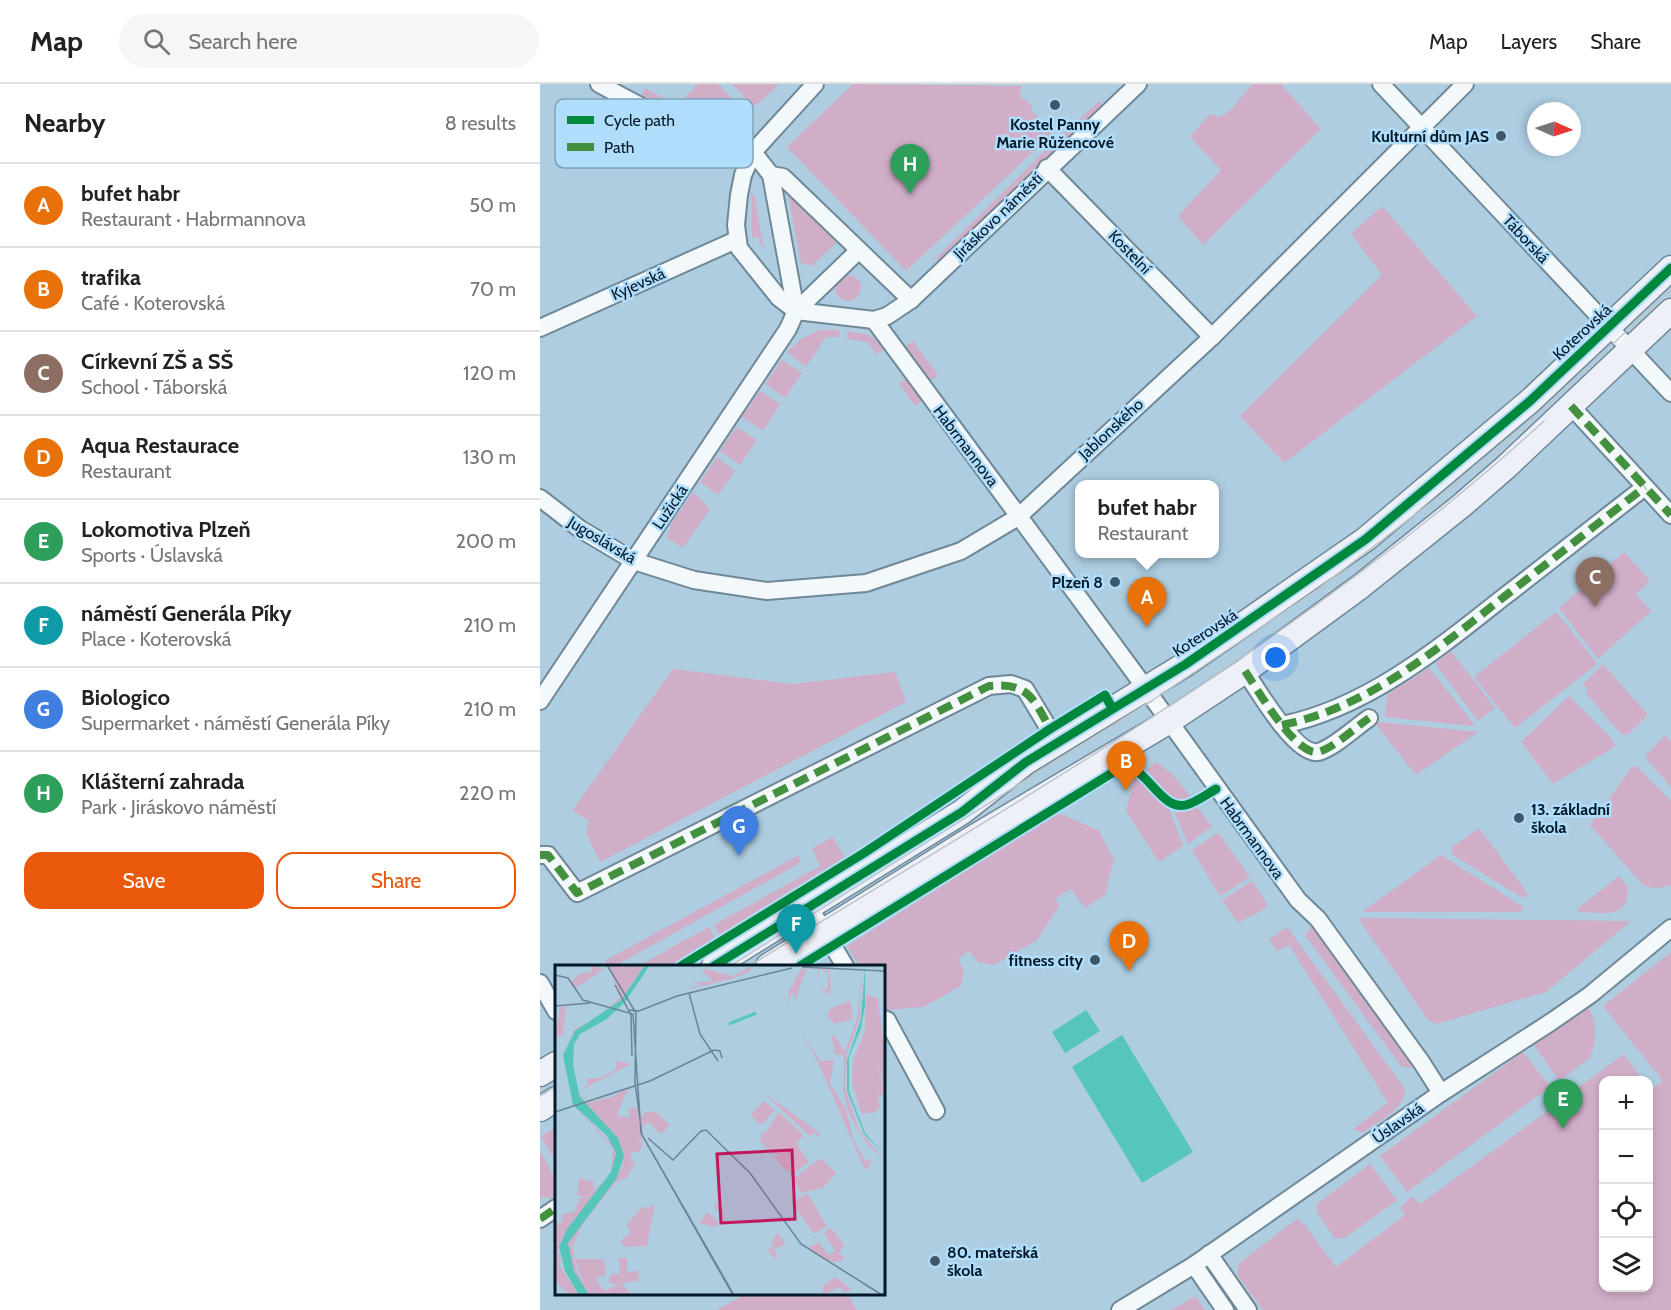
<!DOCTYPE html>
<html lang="en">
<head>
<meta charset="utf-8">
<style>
	body { margin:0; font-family:Cabin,sans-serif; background:#f6f6f6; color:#222 }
	.controls { position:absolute; right:18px; bottom:18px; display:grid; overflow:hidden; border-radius:12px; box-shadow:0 3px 9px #0003 }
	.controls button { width:54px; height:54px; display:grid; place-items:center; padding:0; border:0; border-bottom:2px solid #e0e0e0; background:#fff; color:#222; font:30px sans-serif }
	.compass { position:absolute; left:987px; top:18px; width:54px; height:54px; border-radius:50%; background:#fff; box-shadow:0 3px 9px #0003; rotate:93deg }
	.you { position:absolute; left:736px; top:574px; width:21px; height:21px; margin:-15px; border:4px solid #fff; border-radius:50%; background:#1a73e8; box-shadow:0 0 0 9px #1a73e833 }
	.badge { display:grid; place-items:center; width:39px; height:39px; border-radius:50%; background:#ea580c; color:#fff; font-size:20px; font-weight:700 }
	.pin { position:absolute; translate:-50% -50px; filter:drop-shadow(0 2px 3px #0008) }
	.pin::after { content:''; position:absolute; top:32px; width:21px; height:18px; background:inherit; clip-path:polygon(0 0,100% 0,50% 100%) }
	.popup { position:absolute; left:535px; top:396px; width:144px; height:78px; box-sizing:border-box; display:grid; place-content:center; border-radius:12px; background:#fff; filter:drop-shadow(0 2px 4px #0005); font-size:20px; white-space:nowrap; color:#767676 }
	.popup b { font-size:22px; color:#222 }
	.popup::after { content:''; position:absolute; left:50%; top:100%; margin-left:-12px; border:12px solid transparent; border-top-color:#fff }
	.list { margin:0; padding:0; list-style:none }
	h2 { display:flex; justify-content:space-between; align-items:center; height:78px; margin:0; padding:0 24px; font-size:26px }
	h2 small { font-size:20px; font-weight:400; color:#767676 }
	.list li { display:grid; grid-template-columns:39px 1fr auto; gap:18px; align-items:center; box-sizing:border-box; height:84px; padding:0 24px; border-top:2px solid #e0e0e0 }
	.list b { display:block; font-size:22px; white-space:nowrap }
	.list p { margin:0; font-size:20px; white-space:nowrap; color:#767676 }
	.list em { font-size:20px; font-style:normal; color:#767676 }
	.actions { display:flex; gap:12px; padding:18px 24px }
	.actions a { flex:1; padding:14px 0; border:2px solid #ea580c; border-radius:18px; text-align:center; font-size:21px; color:#ea580c }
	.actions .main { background:#ea580c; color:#fff }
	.icon { flex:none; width:33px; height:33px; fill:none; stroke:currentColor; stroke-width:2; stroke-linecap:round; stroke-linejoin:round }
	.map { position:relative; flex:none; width:1131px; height:1226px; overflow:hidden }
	header { display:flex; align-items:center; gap:36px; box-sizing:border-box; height:84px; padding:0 30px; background:#fff; border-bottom:2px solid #e0e0e0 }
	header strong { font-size:28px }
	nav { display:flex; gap:33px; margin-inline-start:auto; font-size:21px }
	.search { width:420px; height:54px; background:#f6f6f6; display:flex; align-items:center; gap:15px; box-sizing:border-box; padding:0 21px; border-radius:33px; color:#767676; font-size:22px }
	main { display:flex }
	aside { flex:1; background:#fff }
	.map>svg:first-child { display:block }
	.green { fill:#d0aec8 }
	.water { fill:#56c6ba }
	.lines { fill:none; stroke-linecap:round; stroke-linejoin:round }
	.street-casing { stroke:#6f8897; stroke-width:20 }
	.secondary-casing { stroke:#6f8897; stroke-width:27 }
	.street { stroke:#f3f8fa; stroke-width:16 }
	.secondary { stroke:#edf0f7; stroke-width:24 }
	.tram { stroke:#bcc5cc; stroke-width:1.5 }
	.quiet { stroke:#43913f; stroke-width:8; stroke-dasharray:15 8; stroke-linecap:butt }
	.cycleway-casing { stroke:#b0ddfb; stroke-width:13 }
	.cycleway { stroke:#00873e; stroke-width:9 }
	.poi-dot { fill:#3f5868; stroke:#b0ddfb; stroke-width:2 }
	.labels { text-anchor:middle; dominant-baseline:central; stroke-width:5; stroke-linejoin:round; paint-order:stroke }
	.poi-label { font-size:16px; font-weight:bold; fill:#031927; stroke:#b0ddfb; text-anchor:end }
	.street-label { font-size:16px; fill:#031927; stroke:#b0ddfb }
	.inset-river { fill:none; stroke:#56c6ba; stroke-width:3 }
	.inset-road { fill:none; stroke:#6a8597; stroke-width:1.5 }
	.view { fill:#c2185b; fill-opacity:0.15; stroke:#c2185b; stroke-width:3 }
	.inset-edge { fill:none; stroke:#031927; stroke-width:3 }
	.key { fill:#b0ddfb; stroke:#7ca2bb; stroke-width:1.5 }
	.key-label { font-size:16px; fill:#031927 }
</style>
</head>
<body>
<header>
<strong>Map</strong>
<div class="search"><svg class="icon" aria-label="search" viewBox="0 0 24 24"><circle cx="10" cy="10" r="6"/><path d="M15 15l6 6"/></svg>Search here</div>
<nav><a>Map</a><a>Layers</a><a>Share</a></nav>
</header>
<main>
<aside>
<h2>Nearby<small>8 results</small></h2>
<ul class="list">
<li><span class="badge" style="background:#e8710a">A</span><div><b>bufet habr</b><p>Restaurant · Habrmannova</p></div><em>50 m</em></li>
<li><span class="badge" style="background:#e8710a">B</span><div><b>trafika</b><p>Café · Koterovská</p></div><em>70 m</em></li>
<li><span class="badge" style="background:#8d6e63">C</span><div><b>Církevní ZŠ a SŠ</b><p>School · Táborská</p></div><em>120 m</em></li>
<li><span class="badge" style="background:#e8710a">D</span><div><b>Aqua Restaurace</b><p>Restaurant</p></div><em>130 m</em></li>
<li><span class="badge" style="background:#2e9e5b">E</span><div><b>Lokomotiva Plzeň</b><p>Sports · Úslavská</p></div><em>200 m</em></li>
<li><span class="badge" style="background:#0f9aa8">F</span><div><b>náměstí Generála Píky</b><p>Place · Koterovská</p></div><em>210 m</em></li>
<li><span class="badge" style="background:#3f7fe0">G</span><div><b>Biologico</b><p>Supermarket · náměstí Generála Píky</p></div><em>210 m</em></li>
<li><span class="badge" style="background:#2e9e5b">H</span><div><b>Klášterní zahrada</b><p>Park · Jiráskovo náměstí</p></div><em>220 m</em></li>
</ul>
<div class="actions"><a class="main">Save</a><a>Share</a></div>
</aside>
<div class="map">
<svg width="1131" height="1226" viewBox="0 0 1131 1226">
	<rect width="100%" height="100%" fill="#aecde1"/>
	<g class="green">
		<path d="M158,0H178L205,28V32L195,40L145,13Z"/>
		<path d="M192,0H239L217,21H212Z"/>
		<path d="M313,0L482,2L479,14L482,13L492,22L491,25L512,50L366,187L247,63Z"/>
		<path d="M712,0H741L781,45L663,161L638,132L681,86L650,53L670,30L680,33L691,26Z"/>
		<path d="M105,4L182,45L183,56L100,14Z"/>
		<path d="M68,15L94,29L91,36L64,22Z"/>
		<path d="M559,17L564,23L522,63L517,56Z"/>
		<path d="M512,60L518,67L402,177L395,175Z"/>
		<path d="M211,108L215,113L224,167L217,152L212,154Z"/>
		<path d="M248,111L254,112L296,159L272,182L261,179Z"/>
		<path d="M842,122L937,232L744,379L700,332L842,191L811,150Z"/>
		<circle cx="308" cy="204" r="13"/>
		<path d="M280,246H300L299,253H286L266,283L247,268L261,255Z"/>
		<path d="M308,247L329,251L346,264L337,270L327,258L307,255Z"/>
		<path d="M373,257L397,289V292L390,297L365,263Z"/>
		<path d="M242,276L262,289L245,314L225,300Z"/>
		<path d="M367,294L383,316L375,322L359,300Z"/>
		<path d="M220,307L240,320L223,347L202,333Z"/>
		<path d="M196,343L217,356L200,381L180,367Z"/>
		<path d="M177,373L195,387L178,411L160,398Z"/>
		<path d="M153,408L170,425L143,464L127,454L131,440Z"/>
		<path d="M1084,468L1110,497L1096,510L1111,527L1058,575L1019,524Z"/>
		<path d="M1016,528L1057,580L975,644L934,593Z"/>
		<path d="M911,567L955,624L938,637L895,579Z"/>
		<path d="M1063,580L1108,631L1087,651L1081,650L1045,608L1048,606L1043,600Z"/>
		<path d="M889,584L934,640L932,642L845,633L847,611Z"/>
		<path d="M133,585L253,600L355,588L366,618L60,778L46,749L49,736L32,727Z"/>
		<path d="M1029,612L1070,653L1076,662L1013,700L981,658Z"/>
		<path d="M838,638L938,648L876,691L835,639Z"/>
		<path d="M1125,651L1131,658V703L1105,673Z"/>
		<path d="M616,678L631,689L652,714L636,719L604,687Z"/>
		<path d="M1096,682L1131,717V801C1120,805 1114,805 1103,801L1050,741L1092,683Z"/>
		<path d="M600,691L627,720L643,762L622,776L618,777L586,727L595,692Z"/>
		<path d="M656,722L672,742L648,760L633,724L644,725Z"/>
		<path d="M517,729L558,746L574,775L565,811L545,824L531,805L516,814L519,823L497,856L454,881L438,878L429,867L418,875L424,887L421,902L383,923L344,926V882H319L307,862Z"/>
		<path d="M939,744L988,810L983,814L913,771L911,764Z"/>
		<path d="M676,750H679L710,793L680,812L652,766Z"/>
		<path d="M293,753L304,773L302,776L180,852L174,841L280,782L272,764Z"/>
		<path d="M259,771L260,779L75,882H65L66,876Z"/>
		<path d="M901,771L983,823L981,828H822Z"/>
		<path d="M1079,792L1088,803C1088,837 1063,828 1038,828L1037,825Z"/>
		<path d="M712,797L727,820L726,824L698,839L682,816Z"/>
		<path d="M818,834L1089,837H1091L1006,908L896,940L888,936Z"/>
		<path d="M169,843L176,855L130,882H98Z"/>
		<path d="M747,843L865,1005C866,1025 836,1039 822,1049L813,1045L848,1019L749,861L737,867L729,856Z"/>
		<path d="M772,843L874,980L869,984L861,982L765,851Z"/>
		<path d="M1131,868V1226H723L698,1192V1180L757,1135L764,1140L796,1183L865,1131L860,1124L872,1112L880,1120L1017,1020L1011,1011L1024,1002L1032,1008L1084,970L1103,996H1064V1204H1108L1109,1004L1110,1006L1123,997L1063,922Z"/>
		<path d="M1048,923C1058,939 1056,956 1050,974L1019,997L994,961Z"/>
		<path d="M983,968L1010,1003L867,1108L840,1072Z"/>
		<path d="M16,1043V1079L1,1052Z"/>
		<path d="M0,1067L16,1096V1115L4,1113L0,1115Z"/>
		<path d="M830,1080L857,1116L805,1154L795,1155L777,1128V1120Z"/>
		<path d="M205,1210H307L317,1226H177Z"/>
		<path d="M655,1212L665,1226H631Z"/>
	</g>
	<g class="water">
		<path d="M546,926L560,947L525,969L512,948Z"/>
		<path d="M582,951L653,1068L602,1099L532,983Z"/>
	</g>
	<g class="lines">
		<g class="street-casing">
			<g id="street">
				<path d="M59,0L185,67L213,68"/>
				<path d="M275,0L213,68L203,91L199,111L196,141L199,164L239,214L256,227L334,236L347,232L371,216L598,0"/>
				<path d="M841,0L1131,309"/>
				<path d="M213,68L231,91L256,227"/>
				<path d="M507,84L672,253"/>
				<path d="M231,91L243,93L371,216"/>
				<path d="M334,236L593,587L758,816L778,835L882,979L901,1009"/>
				<path d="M0,244L196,156"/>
				<path d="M1031,322L1131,431"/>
				<path d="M0,414L40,445L94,477L154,496L227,507L326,499L421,467L478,433L672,253L925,0"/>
				<path d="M705,587C717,605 756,672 778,668C792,665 816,643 829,634"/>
				<path d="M0,617L248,245L256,227L318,167"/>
				<path d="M742,641C827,624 899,564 965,512C1012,476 1058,439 1105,403"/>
				<path d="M0,771H8L37,809L449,602L471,600L485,605L517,658"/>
				<path d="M269,823L305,882"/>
				<path d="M0,899L16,927"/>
				<path d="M344,935L347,936L396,1027"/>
				<path d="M0,1135L16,1124"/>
				<path d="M669,1170L708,1226"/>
				<path d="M654,1181L685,1226"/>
				<path d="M580,1226L654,1181L901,1009L1011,938L1050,911L1131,844"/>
			</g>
		</g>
		<g class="secondary-casing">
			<g id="secondary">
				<path d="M174,882L422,728L486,678L646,580L826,455L990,317L1131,184"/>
				<path d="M228,882L436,752L628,638L705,587L821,502L921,422L966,383L1131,227"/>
				<path d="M0,990L16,980"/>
				<path d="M0,1025L16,1015"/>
			</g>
		</g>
		<use href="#street" class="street"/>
		<use href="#secondary" class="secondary"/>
		<g class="tram">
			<path d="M190,882L613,616L778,505L936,384L1001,328L1131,205"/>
			<path d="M209,882C481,714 766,555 1004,337"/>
			<path d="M0,1012L16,1002"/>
		</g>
		<g class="quiet">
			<path d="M1031,322L1131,431"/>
			<path d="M705,587C717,605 756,672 778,668C792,665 816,643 829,634"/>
			<path d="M742,641C827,624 899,564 965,512C1012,476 1058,439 1105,403"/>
			<path d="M0,771H8L37,809L449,602C491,598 494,617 513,650"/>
			<path d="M0,1135L16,1124"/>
		</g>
		<g class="cycleway-casing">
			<g id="cycleway">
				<path d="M141,882L324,769L510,645L565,611L572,624"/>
				<path d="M174,882L422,728L486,678L646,580L826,455L990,317L1131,184"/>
				<path d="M260,882L585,681C609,687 622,727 646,721C657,718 667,710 676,705"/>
			</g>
		</g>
		<use href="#cycleway" class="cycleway"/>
	</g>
	<g class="poi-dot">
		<circle cx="515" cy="21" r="6"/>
		<circle cx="961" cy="52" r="6"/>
		<circle cx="575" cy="498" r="6"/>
		<circle cx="979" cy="734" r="6"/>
		<circle cx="555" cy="876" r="6"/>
		<circle cx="395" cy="1177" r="6"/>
	</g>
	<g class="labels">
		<g class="poi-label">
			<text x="515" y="40" text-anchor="middle">Kostel Panny<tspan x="515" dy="18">Marie Růžencové</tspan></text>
			<text x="949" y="52">Kulturní dům JAS</text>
			<text x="563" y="498">Plzeň 8</text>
			<text x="991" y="725" text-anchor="start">13. základní<tspan x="991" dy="18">škola</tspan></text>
			<text x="543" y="876">fitness city</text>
			<text x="407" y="1168" text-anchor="start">80. mateřská<tspan x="407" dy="18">škola</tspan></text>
		</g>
		<g class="street-label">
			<text transform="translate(458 132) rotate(-44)">Jiráskovo náměstí</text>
			<text transform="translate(986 155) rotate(47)">Táborská</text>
			<text transform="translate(590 168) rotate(46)">Kostelní</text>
			<text transform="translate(98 200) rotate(-24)">Kyjevská</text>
			<text transform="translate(1042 248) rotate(-43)">Koterovská</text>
			<text transform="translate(571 345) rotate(-43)">Jablonského</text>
			<text transform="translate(426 362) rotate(53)">Habrmannova</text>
			<text transform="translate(130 423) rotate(-56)">Lužická</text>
			<text transform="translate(62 456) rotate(31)">Jugoslávská</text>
			<text transform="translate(665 549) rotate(-33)">Koterovská</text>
			<text transform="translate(712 754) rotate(54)">Habrmannova</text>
			<text transform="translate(858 1039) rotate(-35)">Úslavská</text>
		</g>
	</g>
	<g transform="translate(15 881)">
		<rect width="330" height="330" fill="#aecde1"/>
		<path d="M36,0L49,4L19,24L16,17L24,9L37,7ZM53,0H90L66,35L44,53L18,69L8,90L19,65L47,49L65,32ZM196,1L195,6L179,13L131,25L146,19L136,18L159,16L147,7L150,4L179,11ZM264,3L274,5L276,20L274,29L263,25L273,27L264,22L273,24V8L265,4L261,17L263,4H251L240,36L239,27L235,31L232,45L234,26L246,4ZM306,7L305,53L292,88L290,123L305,167L330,195L313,180L304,167L293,146L288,125L289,90L280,89L277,74L279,69L290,88L303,50ZM311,29L323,34L330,91V124L321,95L330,130H323L325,143L318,148H306L297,117L298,97L310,65ZM295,36L298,54L279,59L272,51L276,43ZM5,42H11L8,71H0ZM244,64L265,96L279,95L275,119L291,144L298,174L310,196L317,194L313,201L318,206L311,202L310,205L263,97ZM61,96L76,99L26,125L33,119L31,114L45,113L61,104ZM73,123L63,148L64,152H74V143H82L87,175L82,177H88L85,187H77L75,196H80L72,213L62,216L28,258L17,282L22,306L30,322L20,294H49L51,310L40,313L49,326L63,320L53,317L56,310L65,308L64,293H72V307L85,306L82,316L67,318L75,330H34L21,310L12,287L13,278L68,201L58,168L30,141L24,127L31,138L57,132ZM206,126L261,165L267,174L259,168L255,171ZM209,136L220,145L206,160L195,150ZM18,140L60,182L61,195L56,207L58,183ZM91,147H101L115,160L106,169L93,157L86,163V151ZM224,147L267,187L246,168L248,172L241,178L254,197L236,211L232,202V207L219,191L224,192L221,188L219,190L204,176L208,170L204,167L210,168ZM266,193L281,208L268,223L246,228L238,214ZM24,213L39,217L38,227L52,213L6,275L3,287L7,296L3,298L24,330H14L0,315V259L6,258L8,249L19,247L25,233L32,232L22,230ZM252,228L272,261L259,269L237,238ZM100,238L92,281L70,282L65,277L76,267L71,260L88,241L94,244ZM160,238L169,246L161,262L144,258L152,247L163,256L167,249L158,241ZM276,263L289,280L284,289L289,292L286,297L271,296L253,283L264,277L273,290L280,286L269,268ZM222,268L231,279L219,284L223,292L221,294L212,285L215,283L222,291L214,281L220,283L216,278ZM280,312L297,324L290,328L285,322L269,330L267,322Z" fill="#d0aec8"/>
		<path d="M90,0H95L70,37L52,54L25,69L19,79L18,100L25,132L63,173L69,191L62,213L13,278L19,306L34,330H24L10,306L4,282L12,264L56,207L61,188L52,171L18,140L8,90L20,66L66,35ZM310,0V41L306,63L294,92V126L310,168L330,191L309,169L292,126V95L306,54Z" fill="#56c6ba"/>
		<path class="inset-river" d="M174,59L201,48"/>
		<path class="inset-road" d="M52,0L81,48L80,117L87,170L178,330M247,2L330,6M0,10L13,13L28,35L78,49L86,168L179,330M60,20L76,50L77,91M134,28L145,69L163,96M0,41L35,38M74,45L84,46L122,31L237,3M0,147L95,116L159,85L165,86L167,93M93,173L118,195L146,166L151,165L195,208L246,279L327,330"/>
		<path class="view" d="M237,185L240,254L166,258L162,189Z"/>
		<rect width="330" height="330" class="inset-edge"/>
	</g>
	<rect x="15" y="15" width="198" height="69" rx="9" class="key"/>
	<rect x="27" y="32" width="27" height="8" fill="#00873e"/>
	<rect x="27" y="59" width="27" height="8" fill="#43913f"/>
	<g class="key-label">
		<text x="64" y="42">Cycle path</text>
		<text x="64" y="69">Path</text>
	</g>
</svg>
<div class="controls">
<button>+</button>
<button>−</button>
<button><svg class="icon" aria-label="locate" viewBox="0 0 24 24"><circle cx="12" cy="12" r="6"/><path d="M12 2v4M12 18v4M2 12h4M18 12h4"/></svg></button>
<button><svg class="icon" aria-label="layers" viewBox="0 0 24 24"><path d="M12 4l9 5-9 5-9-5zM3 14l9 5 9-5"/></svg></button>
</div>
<svg class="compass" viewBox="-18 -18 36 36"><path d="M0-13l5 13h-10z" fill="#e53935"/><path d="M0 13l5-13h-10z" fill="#767676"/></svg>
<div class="you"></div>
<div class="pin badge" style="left:607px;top:543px;background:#e8710a">A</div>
<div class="popup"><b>bufet habr</b>Restaurant</div>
<div class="pin badge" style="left:586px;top:707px;background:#e8710a">B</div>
<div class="pin badge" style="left:1055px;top:523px;background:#8d6e63">C</div>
<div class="pin badge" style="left:589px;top:887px;background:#e8710a">D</div>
<div class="pin badge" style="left:1023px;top:1045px;background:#2e9e5b">E</div>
<div class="pin badge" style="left:256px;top:870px;background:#0f9aa8">F</div>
<div class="pin badge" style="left:199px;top:772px;background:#3f7fe0">G</div>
<div class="pin badge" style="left:370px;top:110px;background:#2e9e5b">H</div>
</div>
</main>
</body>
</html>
